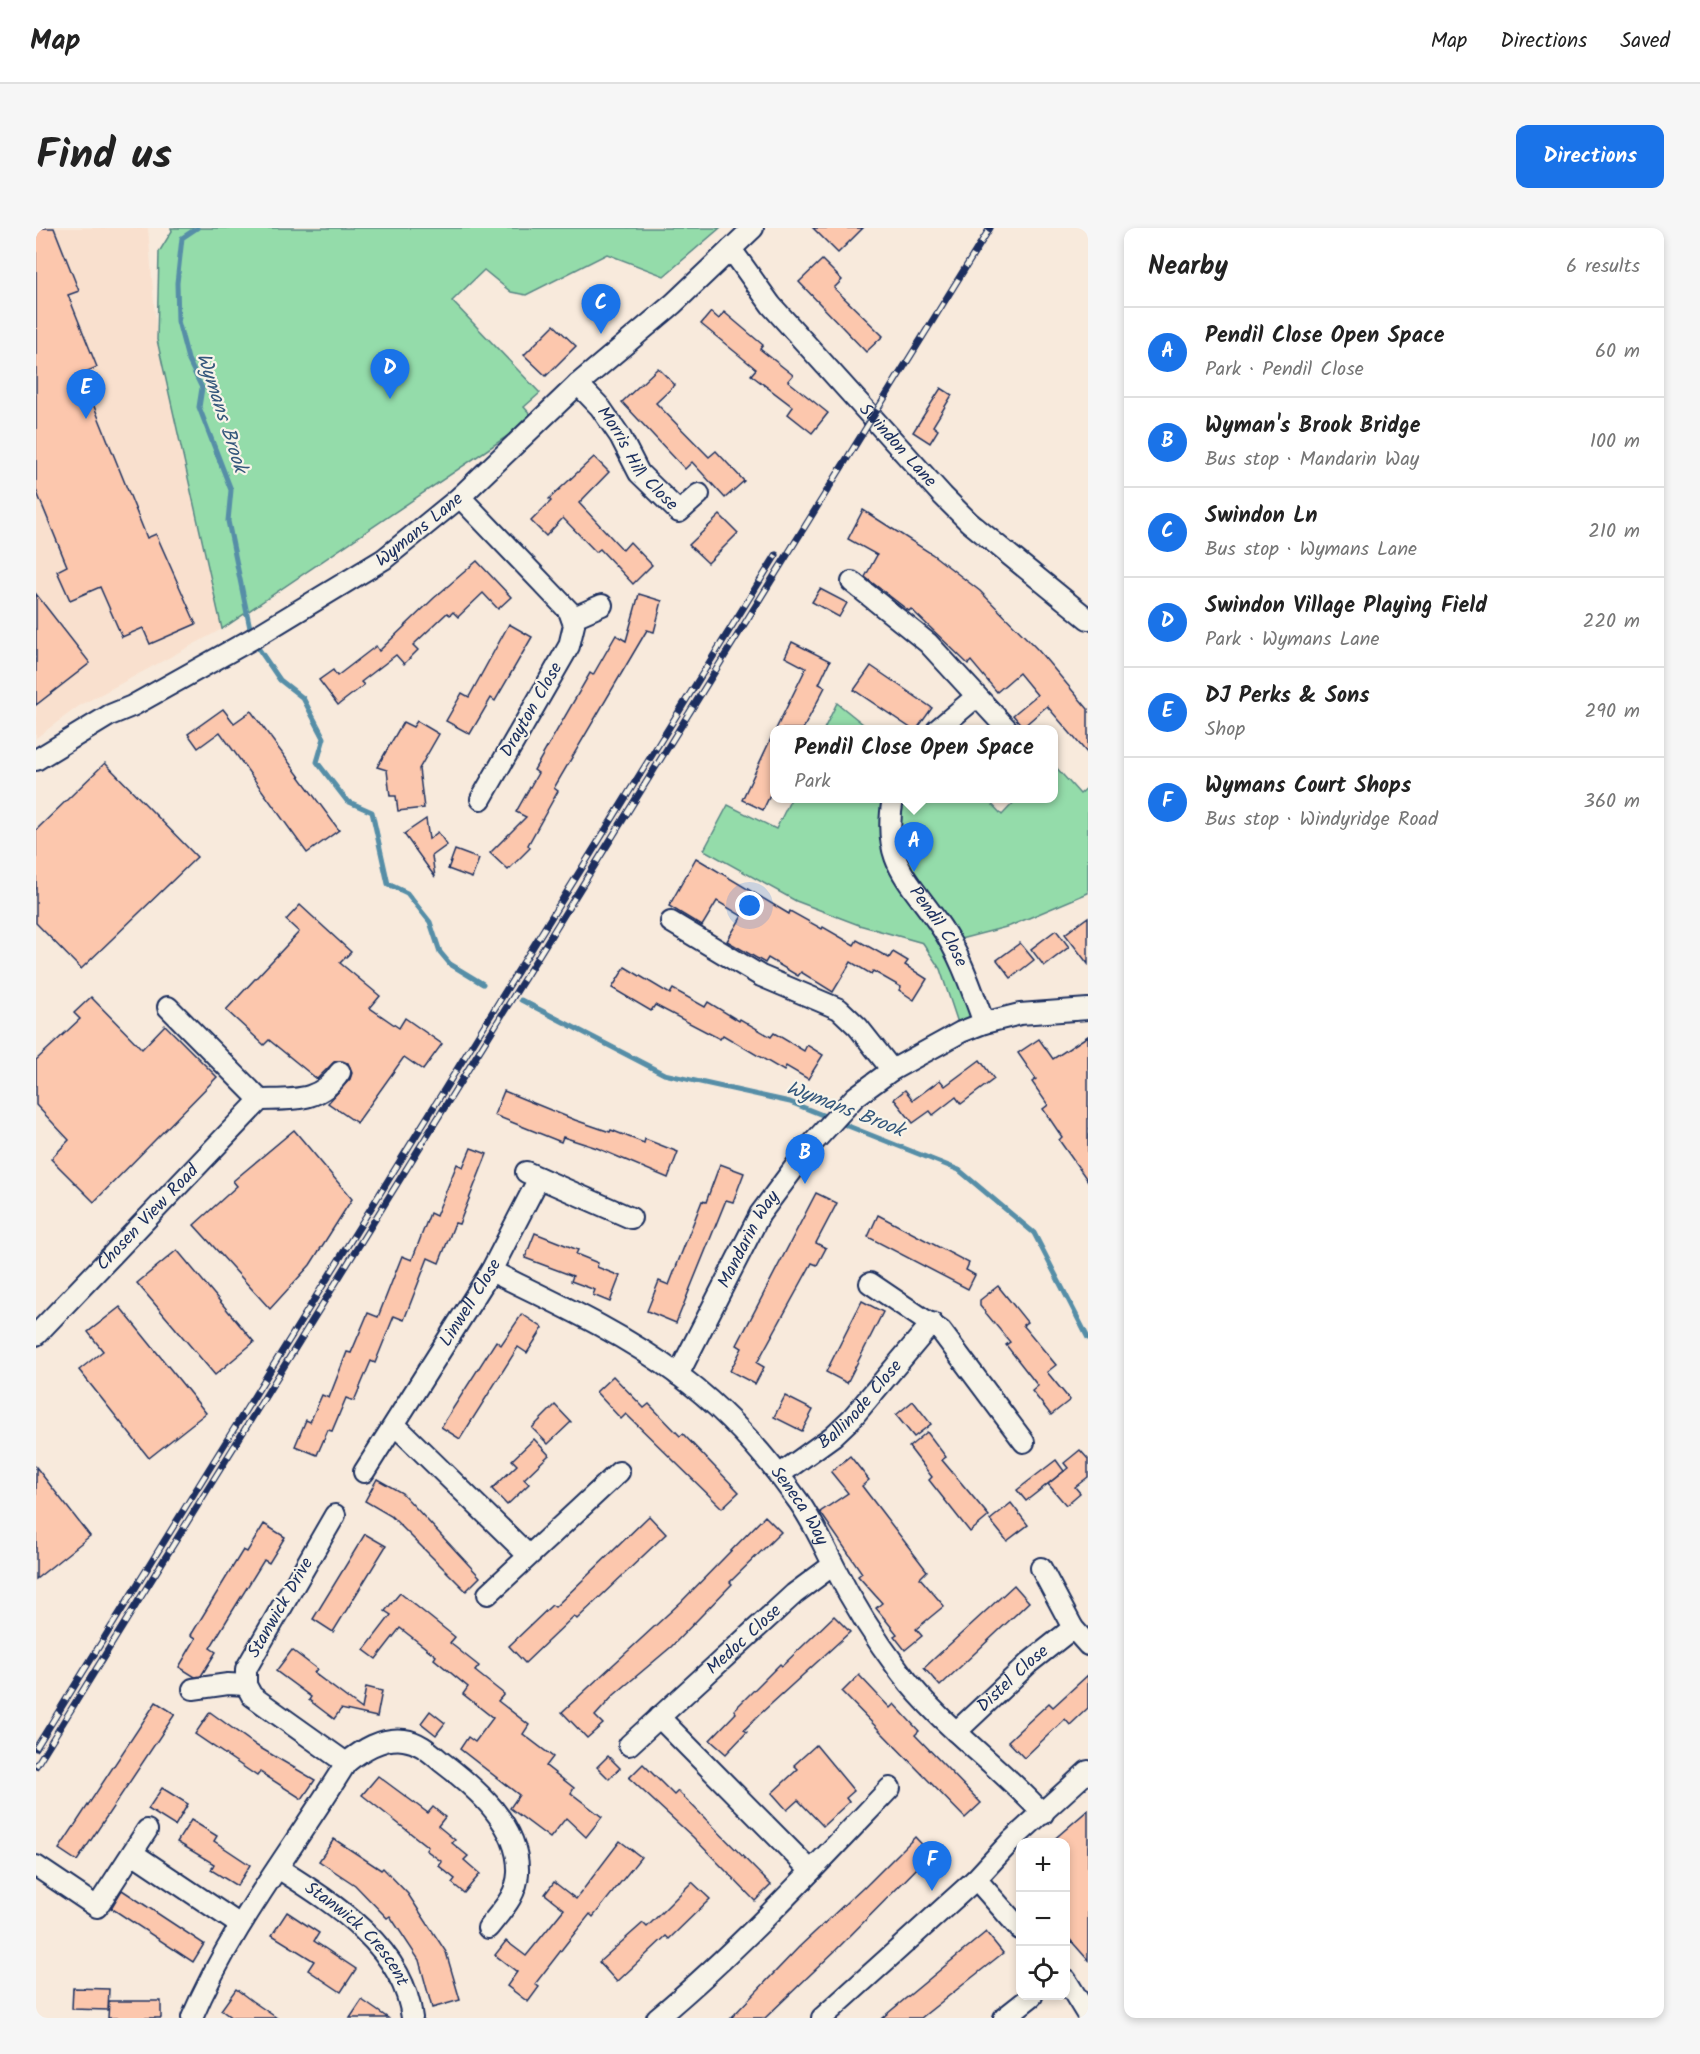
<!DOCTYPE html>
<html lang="en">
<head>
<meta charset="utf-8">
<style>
	body { margin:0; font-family:Kalam,sans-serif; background:#f6f6f6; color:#222 }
	.controls { position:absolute; right:18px; bottom:18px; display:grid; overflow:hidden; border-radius:12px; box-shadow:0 3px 9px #0003 }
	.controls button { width:54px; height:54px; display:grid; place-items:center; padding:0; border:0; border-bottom:2px solid #e0e0e0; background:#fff; color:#222; font:30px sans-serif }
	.you { position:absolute; left:714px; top:678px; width:21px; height:21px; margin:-15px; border:4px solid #fff; border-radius:50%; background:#1a73e8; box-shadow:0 0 0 9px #1a73e833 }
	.badge { display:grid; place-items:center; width:39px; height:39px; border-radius:50%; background:#1a73e8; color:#fff; font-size:20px; font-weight:700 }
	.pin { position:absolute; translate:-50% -50px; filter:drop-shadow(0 2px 3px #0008) }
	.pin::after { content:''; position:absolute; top:32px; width:21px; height:18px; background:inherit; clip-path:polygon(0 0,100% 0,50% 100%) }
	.popup { position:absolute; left:734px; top:497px; width:288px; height:78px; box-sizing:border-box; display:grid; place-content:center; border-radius:12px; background:#fff; filter:drop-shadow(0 2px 4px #0005); font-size:20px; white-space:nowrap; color:#767676 }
	.popup b { font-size:22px; color:#222 }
	.popup::after { content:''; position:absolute; left:50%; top:100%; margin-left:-12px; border:12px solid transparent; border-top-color:#fff }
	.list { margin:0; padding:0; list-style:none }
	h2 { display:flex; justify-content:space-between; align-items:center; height:78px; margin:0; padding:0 24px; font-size:26px }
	h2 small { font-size:20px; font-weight:400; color:#767676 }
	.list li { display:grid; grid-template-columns:39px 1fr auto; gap:18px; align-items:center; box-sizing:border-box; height:90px; padding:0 24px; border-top:2px solid #e0e0e0 }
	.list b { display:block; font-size:22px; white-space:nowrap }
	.list p { margin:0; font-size:20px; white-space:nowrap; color:#767676 }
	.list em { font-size:20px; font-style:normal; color:#767676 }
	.icon { flex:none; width:33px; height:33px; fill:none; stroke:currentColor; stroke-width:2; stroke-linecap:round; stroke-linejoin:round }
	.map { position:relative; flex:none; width:1052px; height:1790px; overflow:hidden; border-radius:12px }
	header { display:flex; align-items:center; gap:36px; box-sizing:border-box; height:84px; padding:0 30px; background:#fff; border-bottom:2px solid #e0e0e0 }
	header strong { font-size:28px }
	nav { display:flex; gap:33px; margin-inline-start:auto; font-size:21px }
	.intro { display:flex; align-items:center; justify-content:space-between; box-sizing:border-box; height:144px; padding:0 36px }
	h1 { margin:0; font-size:42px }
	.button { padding:15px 27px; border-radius:12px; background:#1a73e8; color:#fff; font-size:21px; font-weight:700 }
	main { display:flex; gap:36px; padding:0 36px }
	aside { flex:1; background:#fff; border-radius:12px; box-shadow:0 3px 9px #0003 }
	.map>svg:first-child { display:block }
	.built { fill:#f9e0ce }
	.green { fill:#94dcaa; stroke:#588684; stroke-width:1.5 }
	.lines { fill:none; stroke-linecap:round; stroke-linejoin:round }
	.stream { stroke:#568ea7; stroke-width:5 }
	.building { fill:#fcc7ad; stroke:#1b2f5e; stroke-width:1.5 }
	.minor-casing { stroke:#1b2f5e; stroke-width:24 }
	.minor { stroke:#f7f3e8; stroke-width:20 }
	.rail-casing { stroke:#1b2f5e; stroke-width:7 }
	.rail { stroke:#f7f3e8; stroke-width:4.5; stroke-dasharray:14; stroke-linecap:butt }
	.labels { text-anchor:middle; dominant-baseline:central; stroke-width:4.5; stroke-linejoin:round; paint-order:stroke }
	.street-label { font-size:18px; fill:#1b2f5e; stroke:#f7f3e8 }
	.water-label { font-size:20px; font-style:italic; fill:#34577c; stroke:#f7f3e8 }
</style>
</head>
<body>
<header>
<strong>Map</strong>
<nav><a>Map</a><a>Directions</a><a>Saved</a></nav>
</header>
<div class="intro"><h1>Find us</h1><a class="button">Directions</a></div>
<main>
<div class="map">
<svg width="1052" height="1790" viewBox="0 0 1052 1790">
	<rect width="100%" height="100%" fill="#f8eadc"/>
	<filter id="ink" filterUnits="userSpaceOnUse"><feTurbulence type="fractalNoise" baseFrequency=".0167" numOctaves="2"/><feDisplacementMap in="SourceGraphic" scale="12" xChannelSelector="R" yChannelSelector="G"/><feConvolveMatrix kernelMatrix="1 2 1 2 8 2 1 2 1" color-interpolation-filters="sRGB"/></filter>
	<g filter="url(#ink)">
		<path class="built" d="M0,0H112L121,112L186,401L43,478L0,510Z"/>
		<g class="green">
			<path d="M135,0H684L628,48L571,26L490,67L475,64L448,42L416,73L504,165L488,179L498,190L186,401L121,112L123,24L136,3Z"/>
			<path d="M801,475L832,500L833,501H788Z"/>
			<path d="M1018,537L1044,566L1052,559V665L974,698L913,714L948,795L925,804L904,741L887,715L823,697L760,673L668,622L692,577L740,601L755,571H951L966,587L981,571L1018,570Z"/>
		</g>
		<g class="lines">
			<g class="stream">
				<path d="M161,0L146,10L141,55L142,93L152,131L166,160L163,179L195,262L192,293L215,405"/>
				<path d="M218,414L244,452L267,470L288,510L281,534L311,573L336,584L352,656L371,665L394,694L404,724L414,736L447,756"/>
				<path d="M485,772L628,846L754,874L794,890"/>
				<path d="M802,894L923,942L998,1005L1052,1110"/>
			</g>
		</g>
		<g class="building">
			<path d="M0,0H18L43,63L32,67L61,139L45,146L111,310L120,306L160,396L114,416L107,400L86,409L64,359L34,372L21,343L31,338L0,262Z"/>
			<path d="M777,0H827L802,25Z"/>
			<path d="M786,32L806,52L798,60L847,108L830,124L763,54Z"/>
			<path d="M675,84L683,91L688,84L727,117L724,121L757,147L752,153L792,185L776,205L752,186L757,179L715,147L720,141L665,96Z"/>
			<path d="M518,97L540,118L510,148L488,127Z"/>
			<path d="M622,140L639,157L620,175L673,229L680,223L708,253L689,270L656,234L649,241L586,174Z"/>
			<path d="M905,160L916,167L897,198L902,202L894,215L877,204Z"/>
			<path d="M558,229L573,244L543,275L587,322L594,314L616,337L597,356L564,321L560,324L527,290L510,308L495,293L515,273L513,271Z"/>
			<path d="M827,282L896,326L944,363L1002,422L1052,481V526L1011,478L987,499L977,487L1001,467L983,445L961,464L935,433L932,436L875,381L873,383L829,349L841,327L812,311Z"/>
			<path d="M684,287L702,305L672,335L653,317Z"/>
			<path d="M441,333L475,369L462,381L447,365L422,389L417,384L414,387L411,385L377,417L382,422L368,436L360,427L325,454L328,457L302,477L283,452L297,442L301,448L340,418L343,423L398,370Z"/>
			<path d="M784,361L811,375L803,389L776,374Z"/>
			<path d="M0,366L54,435L0,477Z"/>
			<path d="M603,366L626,373L618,404L611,402L518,560L522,563L492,617L494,620L472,642L454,625L490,589L480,584L502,545L498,542L554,445L557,447L580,407L590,413Z"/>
			<path d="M473,396L496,409L459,473L455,470L434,506L410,493L426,465L433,469Z"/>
			<path d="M756,414L794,433L783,456L789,459L767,501H740L770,440L749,429Z"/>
			<path d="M835,438L896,480L881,501H876L818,462Z"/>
			<path d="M187,481L198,495L215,483L303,602L271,625L184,504L162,520L152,506Z"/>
			<path d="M381,493L403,506L383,541L388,580L362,583L360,568H354L351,542L341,539L367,494L377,499Z"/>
			<path d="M738,504V559L727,582L706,572Z"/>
			<path d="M69,535L161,629L45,741L0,695V602Z"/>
			<path d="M390,591L393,611L402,604L411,617L396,628L399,649L368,606Z"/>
			<path d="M419,622L443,631L436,650L412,641Z"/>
			<path d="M660,630L753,686L754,683L786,701L787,699L818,717L821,712L853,730L857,724L872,733L869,737L891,751L878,772L863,762L865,759L837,743L835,746L815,734L797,764L765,744L762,748L732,730L729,735L691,713L706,688L681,673L666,698L633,678Z"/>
			<path d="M264,677L315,724L304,735L344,768L334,780L363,800L369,790L406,816L387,842L368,829L321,895L292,875L314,851L316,845L312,835L299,833L281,851L233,812L228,817L190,782L263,704L250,692Z"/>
			<path d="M1052,689V736L1029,706Z"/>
			<path d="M1020,702L1033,719L1008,738L995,721Z"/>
			<path d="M984,715L998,732L975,750L961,732Z"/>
			<path d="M589,739L634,766L637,761L669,779L672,774L703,793L704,791L735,809L738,805L768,823L771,817L787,827L772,851L750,838L748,843L687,807L684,811L619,777L615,783L576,760Z"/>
			<path d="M55,769L106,821L129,797L181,849L58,974L15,931L33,912L0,877V832L44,791L38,785Z"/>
			<path d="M1052,808V953L1023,912L1026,909L1007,881L1012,877L996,854L1000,851L982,825L1003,811L1017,831Z"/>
			<path d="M944,832L958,851L925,876L920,869L897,887L894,883L877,895L858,871L869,862L877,872L904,852L909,858Z"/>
			<path d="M468,863L539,892L574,904L575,902L608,915L609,911L642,924L632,950L561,920L527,909L525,914L458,887Z"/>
			<path d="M258,902L316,971L274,1037L234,1081L158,997L201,958L197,953Z"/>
			<path d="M435,920L451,926L423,996L419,995L403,1035L392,1030L368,1092L358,1088L339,1135L335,1133L318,1173L310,1170L296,1203L292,1202L281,1227L259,1218L270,1192L274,1194L286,1167L293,1170L311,1124L315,1125L332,1085L342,1089L366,1028L376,1032L394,985L400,988L421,936L427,939Z"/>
			<path d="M684,936L708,945L697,974L690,972L640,1095L611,1083L623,1053L633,1057L666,973L670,974Z"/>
			<path d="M780,965L801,975L780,1015L790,1020L781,1037L776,1035L721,1135L728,1139L719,1156L694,1143L706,1120L701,1117Z"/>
			<path d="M842,987L933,1035L930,1042L939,1047L932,1061L832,1009Z"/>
			<path d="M499,1005L542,1022L540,1026L562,1035L561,1039L584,1048L574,1074L557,1067L559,1062L535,1053L537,1048L489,1030Z"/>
			<path d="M141,1022L218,1114L179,1147L101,1055Z"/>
			<path d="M962,1058L991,1094L987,1097L1020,1137L1011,1144L1034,1172L1015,1187L996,1163L1002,1158L970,1117L974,1114L944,1078V1072Z"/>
			<path d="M826,1073L847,1084L811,1155L790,1144Z"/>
			<path d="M84,1079L170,1185L113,1230L43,1142L67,1123L52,1104Z"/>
			<path d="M486,1086L507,1100L491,1125L482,1119L424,1211L405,1199L460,1113L465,1117Z"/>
			<path d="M577,1148L608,1180L613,1176L644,1208L647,1206L703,1264L686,1280L590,1186L585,1191L560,1164Z"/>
			<path d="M749,1168L777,1182L766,1203L738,1189Z"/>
			<path d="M877,1173L895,1196L878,1209L860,1187Z"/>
			<path d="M519,1177L535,1194L512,1216L496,1200Z"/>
			<path d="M891,1204L910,1229L906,1232L953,1288L934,1304L893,1252L896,1249L873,1219Z"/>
			<path d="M498,1211L513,1227L488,1251L493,1256L471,1277L456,1261L481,1237L476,1232Z"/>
			<path d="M1044,1222L1052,1231V1249L1039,1259L1044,1265L1030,1277L1012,1256L1032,1240L1028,1235Z"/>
			<path d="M814,1228L833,1252L826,1258L891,1343L884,1350L908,1378L880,1401L886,1408L869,1422L858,1408L861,1406L840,1380L846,1375L822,1348L826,1345L784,1284L812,1265L795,1244Z"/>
			<path d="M1020,1232L1028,1243L990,1273L981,1262Z"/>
			<path d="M0,1239L54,1308L0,1351Z"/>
			<path d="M341,1251L366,1265L444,1349L430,1363L355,1288L329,1273Z"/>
			<path d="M975,1275L992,1297L971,1313L954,1292Z"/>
			<path d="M613,1288L630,1306L541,1391L538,1388L489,1435L473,1418L516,1377L519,1379Z"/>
			<path d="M729,1288L745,1304L694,1354L696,1356L635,1419L578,1467L559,1488L567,1496L551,1510L526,1484L645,1374Z"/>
			<path d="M228,1296L249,1309L233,1335L228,1332L194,1387L174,1420L180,1424L165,1448L159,1449L143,1439L160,1410L155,1407L207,1322L211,1324Z"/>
			<path d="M329,1306L350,1318L297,1404L277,1391Z"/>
			<path d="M978,1357L993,1374L904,1458L888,1440Z"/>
			<path d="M364,1365L419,1409L414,1415L443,1438L439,1443L468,1466L462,1473L493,1497L487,1506L517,1529L510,1538L538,1560L535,1565L566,1589L550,1609L530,1590L514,1610L474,1580L483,1567L424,1521L432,1509L439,1514L457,1490L427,1466L432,1459L398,1431L400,1428L364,1400L340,1431L328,1422L355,1387L349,1383Z"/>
			<path d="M798,1388L814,1404L723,1487L708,1502L711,1504L690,1526L674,1512L700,1485L698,1482L744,1436L746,1438Z"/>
			<path d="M256,1422L281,1441L278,1445L326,1481L330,1459L346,1463L341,1489L305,1481L298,1491L273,1472L275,1469L240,1443Z"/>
			<path d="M823,1447L854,1480L858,1476L883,1503L879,1507L945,1575L929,1590L806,1464Z"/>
			<path d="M1052,1447V1480L1034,1497L1029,1491L988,1530L972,1513L1013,1475L1017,1479Z"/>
			<path d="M120,1474L139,1486L41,1633L23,1621Z"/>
			<path d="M394,1483L409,1495L400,1507L385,1495Z"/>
			<path d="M174,1484L221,1518L279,1552L266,1571L224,1544L221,1548L159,1506Z"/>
			<path d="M780,1517L818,1563L810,1570L813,1574L787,1598L762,1572L751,1582L736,1565L762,1541L758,1537Z"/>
			<path d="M572,1528L584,1540L573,1551L561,1539Z"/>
			<path d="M607,1536L638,1567L642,1563L735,1657L719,1673L657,1609L593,1550Z"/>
			<path d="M342,1548L392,1585L397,1579L409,1589L402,1598L419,1612L416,1615L432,1628L428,1632L444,1646L428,1665L416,1655L419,1651L403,1638L406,1634L390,1622L392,1619L326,1567Z"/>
			<path d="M126,1560L152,1576L139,1598L112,1581Z"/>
			<path d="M1052,1582V1732L1029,1706V1614H1015Z"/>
			<path d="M155,1592L181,1608L178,1613L214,1637L201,1658L175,1642L178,1636L141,1614Z"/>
			<path d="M879,1609L895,1626L800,1722L729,1790H695L763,1719L827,1659L828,1660Z"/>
			<path d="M298,1611L345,1642L347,1640L372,1666L410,1724L424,1772L396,1780L383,1732L354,1688L351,1690L319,1657L283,1633Z"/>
			<path d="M584,1613L605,1629L557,1689L554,1686L530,1716L499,1756L503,1759L492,1774L471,1758L481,1744L459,1727L470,1713L490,1728L528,1681L509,1666L518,1654L540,1671Z"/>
			<path d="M656,1654L674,1671L633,1711L630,1708L581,1754L563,1734L607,1695L611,1699Z"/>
			<path d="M86,1662L168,1716L157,1734L75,1680Z"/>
			<path d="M251,1684L283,1705L278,1713L320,1741L305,1764L272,1742L278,1733L236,1707Z"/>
			<path d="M950,1704L967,1725L885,1790H846Z"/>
			<path d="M37,1760L73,1761L72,1782L36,1781Z"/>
			<path d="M200,1761L216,1773L241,1790H196L185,1782Z"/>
			<path d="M326,1772L352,1790H314Z"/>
			<path d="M73,1773H125V1790H72Z"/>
		</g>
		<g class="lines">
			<g class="minor-casing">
				<g id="minor">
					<path id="s1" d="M695,21L735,77L907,268L933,294L1052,391"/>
					<path id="s2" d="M542,156L564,179L584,208L603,245L643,284L663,266"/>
					<path d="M424,269L533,383L538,397L533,418L445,571"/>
					<path d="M816,354L892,415L972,502"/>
					<path d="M536,390L566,377"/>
					<path d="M901,502L940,469"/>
					<path id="s3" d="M0,532L74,487L96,478L216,411L348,331L424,269L542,156L637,76L717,0"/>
					<path id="s4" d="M857,570C845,636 873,651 905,699C925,728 936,763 948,795"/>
					<path d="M635,694L725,748L803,781L822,799L856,842"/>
					<path d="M132,779L224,872C256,871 284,875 304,844"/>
					<path d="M490,944L595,990"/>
					<path id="s5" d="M455,1043C518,1074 585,1104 641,1146C689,1181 729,1226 763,1274C777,1294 787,1316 798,1338C817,1376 840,1412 865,1445C906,1499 963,1537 1007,1586"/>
					<path d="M834,1055L905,1103L988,1214"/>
					<path id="s6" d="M0,1107L224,872"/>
					<path id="s7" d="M642,1147L724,986L776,916L819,869L856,842L925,804L948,795L984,786L1052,781"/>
					<path d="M359,1197L492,1327"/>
					<path id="s8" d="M328,1244L455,1043L503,950"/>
					<path id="s9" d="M743,1247L797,1208L816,1190L896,1095"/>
					<path d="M299,1287L210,1441V1457L216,1468L310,1535"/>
					<path d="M1005,1340L1037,1400L1052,1417"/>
					<path d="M452,1366L583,1244"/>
					<path d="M157,1461L192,1456L210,1457"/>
					<path d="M623,1489L775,1643"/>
					<path id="s10" d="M920,1504L994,1434L1037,1400"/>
					<path id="s11" d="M593,1517L758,1366L797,1337"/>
					<path d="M98,1626L204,1697"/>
					<path d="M0,1638L61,1679L111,1602"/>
					<path id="s12" d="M242,1640C297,1675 368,1719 376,1790"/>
					<path d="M940,1651L984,1701"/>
					<path d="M1030,1752L1052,1788"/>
					<path d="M156,1790C195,1698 258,1620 310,1535C326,1522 346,1509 368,1512C384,1514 395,1525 407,1535C441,1561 484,1598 482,1645C481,1668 465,1683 452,1700"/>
					<path d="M621,1790C705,1720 779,1639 854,1560"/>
					<path d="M786,1790L940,1651L975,1613L1052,1543"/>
					<path d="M968,1790L996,1768"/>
				</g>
			</g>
			<use href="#minor" class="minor"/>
			<g class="rail-casing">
				<g id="rail">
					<path d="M0,1520L740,327"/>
					<path d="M0,1538L954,0"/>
				</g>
			</g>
			<use href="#rail" class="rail"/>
		</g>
	</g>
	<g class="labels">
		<g class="street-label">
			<text stroke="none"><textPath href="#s1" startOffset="258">Swindon Lane</textPath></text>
			<text stroke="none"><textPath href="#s2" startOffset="96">Morris Hill Close</textPath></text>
			<text stroke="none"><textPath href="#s3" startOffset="448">Wymans Lane</textPath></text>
			<text transform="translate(496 482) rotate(-60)">Drayton Close</text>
			<text stroke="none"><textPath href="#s4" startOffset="142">Pendil Close</textPath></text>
			<text stroke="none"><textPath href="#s6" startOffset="162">Chosen View Road</textPath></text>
			<text stroke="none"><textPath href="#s7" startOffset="153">Mandarin Way</textPath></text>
			<text stroke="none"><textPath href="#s8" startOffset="200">Linwell Close</textPath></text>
			<text stroke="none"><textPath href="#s9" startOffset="108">Ballinode Close</textPath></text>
			<text stroke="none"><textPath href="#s5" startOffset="394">Seneca Way</textPath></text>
			<text transform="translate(245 1380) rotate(-60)">Stanwick Drive</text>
			<text stroke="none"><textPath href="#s11" startOffset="156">Medoc Close</textPath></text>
			<text stroke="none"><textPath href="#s10" startOffset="78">Distel Close</textPath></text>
			<text stroke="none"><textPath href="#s12" startOffset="104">Stanwick Crescent</textPath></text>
		</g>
		<g class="water-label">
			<text transform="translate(185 185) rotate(72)">Wymans Brook</text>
			<text transform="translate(809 882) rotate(21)">Wymans Brook</text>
		</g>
	</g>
</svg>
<div class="controls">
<button>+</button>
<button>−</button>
<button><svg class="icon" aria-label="locate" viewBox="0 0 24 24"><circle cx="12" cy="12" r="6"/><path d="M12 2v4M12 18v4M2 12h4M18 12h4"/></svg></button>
</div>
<div class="you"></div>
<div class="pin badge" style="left:878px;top:644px">A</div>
<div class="popup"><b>Pendil Close Open Space</b>Park</div>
<div class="pin badge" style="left:769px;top:956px">B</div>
<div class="pin badge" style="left:565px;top:106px">C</div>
<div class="pin badge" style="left:354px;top:171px">D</div>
<div class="pin badge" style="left:50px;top:191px">E</div>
<div class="pin badge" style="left:896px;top:1663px">F</div>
</div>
<aside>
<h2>Nearby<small>6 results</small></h2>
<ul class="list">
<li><span class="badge">A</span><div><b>Pendil Close Open Space</b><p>Park · Pendil Close</p></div><em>60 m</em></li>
<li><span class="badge">B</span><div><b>Wyman's Brook Bridge</b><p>Bus stop · Mandarin Way</p></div><em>100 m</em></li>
<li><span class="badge">C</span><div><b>Swindon Ln</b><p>Bus stop · Wymans Lane</p></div><em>210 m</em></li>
<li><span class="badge">D</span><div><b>Swindon Village Playing Field</b><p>Park · Wymans Lane</p></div><em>220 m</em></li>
<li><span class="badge">E</span><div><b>DJ Perks &amp; Sons</b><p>Shop</p></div><em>290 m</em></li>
<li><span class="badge">F</span><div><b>Wymans Court Shops</b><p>Bus stop · Windyridge Road</p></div><em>360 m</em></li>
</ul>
</aside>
</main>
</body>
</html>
